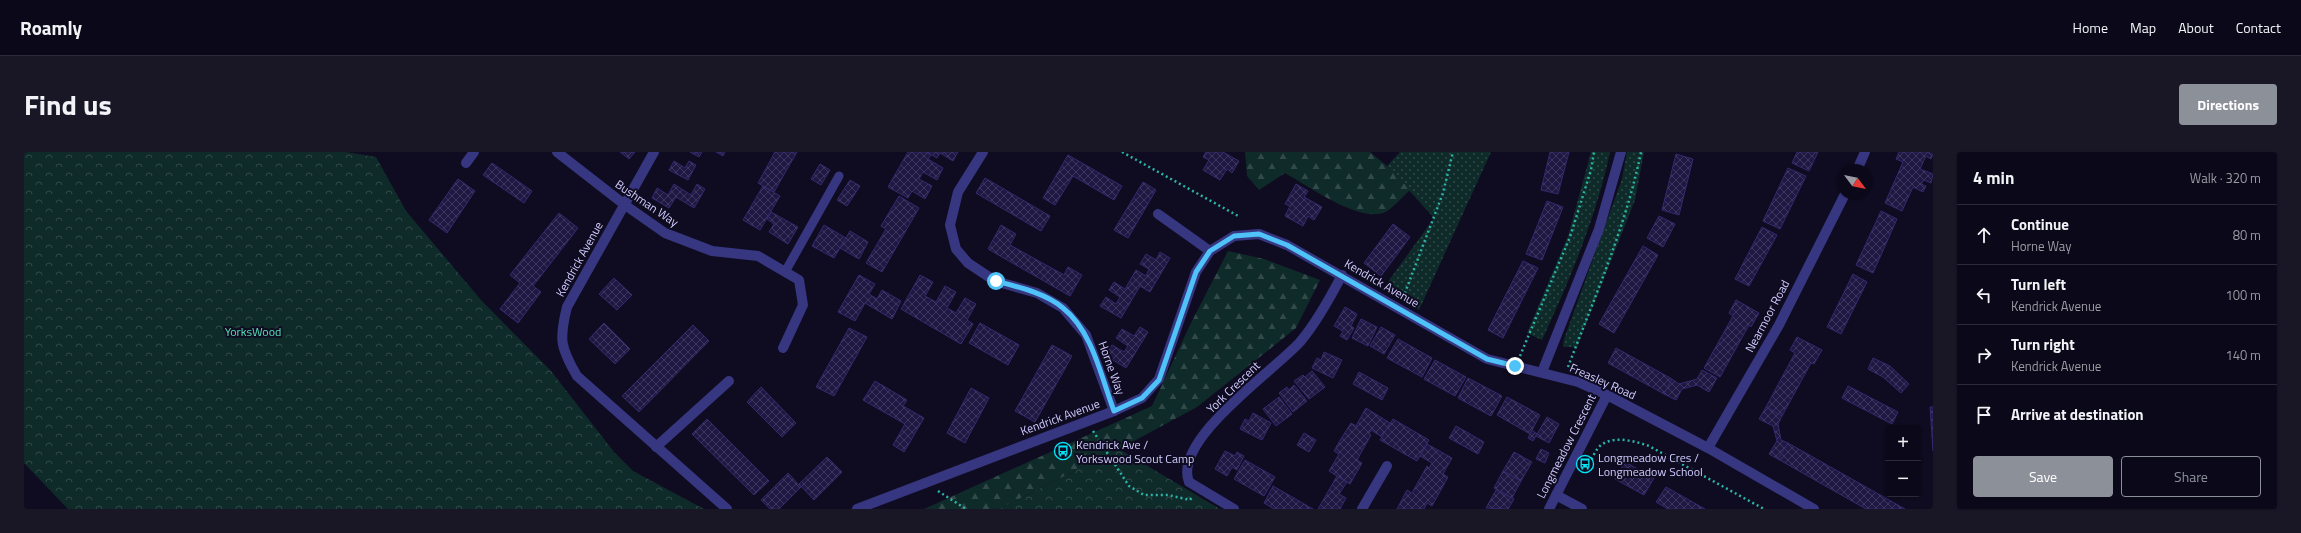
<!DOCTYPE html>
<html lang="en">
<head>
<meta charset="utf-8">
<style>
	body { margin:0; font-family:"Titillium Web",sans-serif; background:#191726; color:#f1f3f6 }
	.controls { position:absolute; right:12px; bottom:12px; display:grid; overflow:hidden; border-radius:4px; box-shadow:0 1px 3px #0004 }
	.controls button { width:36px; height:36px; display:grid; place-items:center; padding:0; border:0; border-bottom:1px solid #2b2a38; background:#0b0919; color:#f1f3f6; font:20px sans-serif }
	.compass { position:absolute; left:1813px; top:12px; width:36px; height:36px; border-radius:50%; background:#0b0919; box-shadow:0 1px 3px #0004; rotate:122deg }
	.stop { position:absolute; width:12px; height:12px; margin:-9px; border:3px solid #4fc3f7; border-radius:50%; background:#fff }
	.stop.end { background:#4fc3f7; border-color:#fff; box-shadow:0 1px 4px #0008 }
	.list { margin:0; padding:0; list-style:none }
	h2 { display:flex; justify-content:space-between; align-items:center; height:52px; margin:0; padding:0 16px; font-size:17px }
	h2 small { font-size:13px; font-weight:400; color:#9a9aa2 }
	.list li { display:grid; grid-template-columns:26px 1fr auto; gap:12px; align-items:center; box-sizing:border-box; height:60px; padding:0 16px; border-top:1px solid #2b2a38 }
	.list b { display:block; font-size:15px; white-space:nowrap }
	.list p { margin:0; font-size:13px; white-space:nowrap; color:#9a9aa2 }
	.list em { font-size:13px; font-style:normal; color:#9a9aa2 }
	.actions { display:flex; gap:8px; padding:12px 16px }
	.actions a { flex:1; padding:9px 0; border:1px solid #8c9099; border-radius:4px; text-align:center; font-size:14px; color:#8c9099 }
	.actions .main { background:#8c9099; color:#fff }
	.icon { flex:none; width:22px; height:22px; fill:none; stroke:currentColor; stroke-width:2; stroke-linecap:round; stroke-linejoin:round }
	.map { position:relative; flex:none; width:1909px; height:357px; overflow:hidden; border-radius:4px }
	header { display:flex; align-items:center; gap:24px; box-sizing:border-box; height:56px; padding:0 20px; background:#0b0919; border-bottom:1px solid #2b2a38 }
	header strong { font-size:19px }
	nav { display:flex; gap:22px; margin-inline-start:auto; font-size:14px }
	.intro { display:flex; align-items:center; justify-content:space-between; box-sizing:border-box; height:96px; padding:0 24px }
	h1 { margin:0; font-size:28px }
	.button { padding:10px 18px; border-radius:4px; background:#8c9099; color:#fff; font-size:14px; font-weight:700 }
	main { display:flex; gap:24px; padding:0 24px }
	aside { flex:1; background:#0b0919; border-radius:4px; box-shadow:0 1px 3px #0004 }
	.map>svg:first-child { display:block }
	.grass { fill:url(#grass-dots) }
	.forest { fill:url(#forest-firs) }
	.park { fill:url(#park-crowns) }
	.building { fill:url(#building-cross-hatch); stroke:#35296f }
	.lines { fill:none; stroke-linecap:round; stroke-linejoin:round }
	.path { stroke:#2ab5a8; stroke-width:2.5; stroke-dasharray:2 3; stroke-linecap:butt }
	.lane { stroke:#363681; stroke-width:9 }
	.street { stroke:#363681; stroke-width:10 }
	.route { stroke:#4fc3f7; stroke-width:5 }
	.labels { text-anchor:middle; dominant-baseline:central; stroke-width:4; stroke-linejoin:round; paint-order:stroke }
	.street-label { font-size:12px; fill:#d0ccff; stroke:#0f0c21 }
	.park-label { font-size:12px; fill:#54e2ba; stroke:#0f0c21 }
	.poi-label { font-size:12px; fill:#d0ccff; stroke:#0f0c21; text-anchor:start }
</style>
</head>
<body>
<header>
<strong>Roamly</strong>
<nav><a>Home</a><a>Map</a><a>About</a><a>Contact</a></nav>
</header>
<div class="intro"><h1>Find us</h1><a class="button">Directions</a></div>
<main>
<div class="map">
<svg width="1909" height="357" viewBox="0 0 1909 357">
	<defs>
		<pattern id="grass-dots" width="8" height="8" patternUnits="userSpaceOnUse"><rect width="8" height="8" fill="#0f2b29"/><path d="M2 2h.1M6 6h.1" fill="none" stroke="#314949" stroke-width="1.8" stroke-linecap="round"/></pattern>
		<pattern id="forest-firs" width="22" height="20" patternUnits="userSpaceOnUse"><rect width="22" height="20" fill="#0f2b29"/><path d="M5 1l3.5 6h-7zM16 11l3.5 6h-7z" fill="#314949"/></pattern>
		<pattern id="park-crowns" width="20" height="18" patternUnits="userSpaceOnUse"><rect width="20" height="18" fill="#0f2b29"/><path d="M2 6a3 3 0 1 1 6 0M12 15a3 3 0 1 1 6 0" fill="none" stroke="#314949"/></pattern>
		<pattern id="building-cross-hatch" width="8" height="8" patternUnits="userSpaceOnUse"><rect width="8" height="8" fill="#1f1842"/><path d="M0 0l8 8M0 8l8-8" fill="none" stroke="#3e385e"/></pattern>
	</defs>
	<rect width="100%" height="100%" fill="#0f0c21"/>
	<g class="grass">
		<path d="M1376,0H1467L1395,158L1361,134L1410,66L1363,14Z"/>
		<path d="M1567,0H1586C1572,66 1546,127 1518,188L1503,181L1544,84Z"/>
		<path d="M1603,0H1620L1611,48L1553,195H1539L1540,187L1598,27Z"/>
	</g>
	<g class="forest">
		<path d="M1221,0H1346L1363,14L1386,38C1378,45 1371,54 1363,59C1339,74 1283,33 1261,21L1235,38L1223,24Z"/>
		<path d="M1204,99L1240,107L1296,128L1272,176L1173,255L1095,297L975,357H900L1128,254L1166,173Z"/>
	</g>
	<g class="park">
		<path d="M0,0H322L352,5L382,59L457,148L527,219L590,300L609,319L680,357H44L0,311Z"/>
		<path d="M1095,297L1196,357H975Z"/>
	</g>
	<g class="building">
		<path d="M596,0H611L605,7Z"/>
		<path d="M666,0H678L675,5Z"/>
		<path d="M692,0H701L699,4Z"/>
		<path d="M751,0H773L750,40L734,31Z"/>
		<path d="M884,0H902L907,3L904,7L919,16L913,28L899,20L895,27L908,34L901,47L888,39L884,46L864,35Z"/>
		<path d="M902,0H934L929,9L916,1L913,6Z"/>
		<path d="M1182,0H1199L1215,9L1208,21L1203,17L1196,28L1179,18L1185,8L1179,5Z"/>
		<path d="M1526,0H1545L1534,42L1517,38Z"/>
		<path d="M1773,0H1794L1785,19L1768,11Z"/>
		<path d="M1875,0H1904L1909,2L1907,7L1902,4L1896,17L1909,22L1907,31L1900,28L1897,32L1902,34L1899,40L1889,35L1878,59L1861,51L1879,10L1872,7Z"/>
		<path d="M1652,2L1669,7L1655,63L1638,58Z"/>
		<path d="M1044,3L1098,34L1090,48L1049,24L1031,53L1019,46Z"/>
		<path d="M650,9L661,16L665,9L672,13L664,28L645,18Z"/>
		<path d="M468,11L508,39L500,51L459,23Z"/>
		<path d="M796,12L806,18L797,33L787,27Z"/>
		<path d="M1764,16L1782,24L1756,77L1739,69Z"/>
		<path d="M961,26L1026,64L1017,79L952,41Z"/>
		<path d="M434,27L451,39L423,81L405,68Z"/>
		<path d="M826,28L836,34L823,54L813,48Z"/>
		<path d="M1119,30L1132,38L1104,86L1090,78Z"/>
		<path d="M650,32L667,43L673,32L681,37L670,56L652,45L645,56L628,46L633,36L644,43Z"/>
		<path d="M1272,32L1284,39L1280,45L1298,55L1290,68L1284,64L1279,74L1261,64L1266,54L1261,52Z"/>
		<path d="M739,34L756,44L736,78L719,68Z"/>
		<path d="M875,44L895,56L858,120L842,111L862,77L857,74Z"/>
		<path d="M1523,49L1539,55L1518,108L1502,102Z"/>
		<path d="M1857,59L1873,67L1849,121L1832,113Z"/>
		<path d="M747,60L774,75L764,92L745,80L750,72L743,67Z"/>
		<path d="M535,61L554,76L509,134L517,140L494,171L476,157L496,131L486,123Z"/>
		<path d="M1635,64L1651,72L1639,95L1623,86Z"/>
		<path d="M1369,72L1386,85L1357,124L1340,111Z"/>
		<path d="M800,73L822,86L810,106L788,94Z"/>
		<path d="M977,73L992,82L986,93L1040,123L1044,115L1058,123L1046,144L964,97Z"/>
		<path d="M1738,75L1753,83L1725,134L1711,127Z"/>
		<path d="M826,79L844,90L835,107L816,96Z"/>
		<path d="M1619,94L1634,103L1590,181L1575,172Z"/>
		<path d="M1136,100L1146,106L1126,140L1116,134L1097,166L1076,154L1082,145L1092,152L1096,145L1085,138L1090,130L1101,137L1112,118L1122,124L1125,117L1116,112L1122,102L1132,108Z"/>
		<path d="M1499,109L1514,116L1479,186L1464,178Z"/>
		<path d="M1829,122L1843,130L1817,182L1803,175Z"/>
		<path d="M835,123L851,132L845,142L853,147L858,138L877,149L868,167L841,151L831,169L814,160Z"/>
		<path d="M896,123L909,130L901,144L912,150L921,134L932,140L923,156L932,161L941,146L952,152L943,168L949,172L937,192L877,157Z"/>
		<path d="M590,126L608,143L593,158L575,142Z"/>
		<path d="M1712,148L1735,161L1727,175L1725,173L1696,225L1680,216L1709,164L1705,161Z"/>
		<path d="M1321,155L1333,162L1327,174L1330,176L1323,188L1316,184L1319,179L1310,174Z"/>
		<path d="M1337,167L1353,175L1344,194L1328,186Z"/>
		<path d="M580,171L606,197L591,212L565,187Z"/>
		<path d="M956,171L995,193L984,213L945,191Z"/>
		<path d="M669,173L685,189L615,260L598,244Z"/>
		<path d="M1116,175L1124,180L1102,216L1081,203L1088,193L1100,200L1104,194L1092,186L1098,177L1110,184Z"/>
		<path d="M1357,175L1371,183L1360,202L1346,194Z"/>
		<path d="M825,176L843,185L810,244L792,235Z"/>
		<path d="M1773,185L1798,198L1790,212L1787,211L1758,264L1742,255L1771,201L1766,198Z"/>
		<path d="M1374,187L1408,206L1398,225L1363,206Z"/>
		<path d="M1028,193L1048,204L1011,270L991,259Z"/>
		<path d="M1592,196L1648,227L1640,242L1584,211Z"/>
		<path d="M1300,200L1318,208L1309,226L1288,216L1293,206L1297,208Z"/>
		<path d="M1849,206L1866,214L1885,232L1877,241L1859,225L1844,217Z"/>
		<path d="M1411,208L1442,225L1431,244L1400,227Z"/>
		<path d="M1678,218L1693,226L1685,240L1673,233L1658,237L1652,248L1640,242L1648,227L1655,232L1673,227Z"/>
		<path d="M1288,219L1301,235L1285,247L1270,229L1279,223L1281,225Z"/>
		<path d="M1335,220L1364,236L1358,248L1329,232Z"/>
		<path d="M1444,226L1478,244L1467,264L1434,246Z"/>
		<path d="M851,229L883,248L879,254L900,266L880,300L869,293L881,272L839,248Z"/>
		<path d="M1270,233L1283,249L1269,260L1255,241L1263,235L1265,238Z"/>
		<path d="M1824,234L1874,260L1868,272L1818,246Z"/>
		<path d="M737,235L772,271L758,285L723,250Z"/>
		<path d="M947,236L965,246L941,291L923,281Z"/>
		<path d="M1255,245L1268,262L1252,274L1239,257Z"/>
		<path d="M1483,245L1516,263L1506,282L1473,263Z"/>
		<path d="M1742,255L1758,264L1754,272L1757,288L1764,291L1754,307L1745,302L1753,289L1749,274L1735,267Z"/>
		<path d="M1906,255H1909V299Z"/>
		<path d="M1342,256L1366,271L1358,285L1347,278L1345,282L1347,283L1333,308L1338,311L1326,332L1305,319L1315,302L1310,299L1315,290L1327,271L1332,274Z"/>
		<path d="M1229,261L1247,271L1238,288L1216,277L1221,267L1225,269Z"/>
		<path d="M1523,265L1535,272L1525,291L1512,284Z"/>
		<path d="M683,267L745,329L730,343L668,282Z"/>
		<path d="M1369,267L1405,288L1393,309L1356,288Z"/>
		<path d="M1432,274L1460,290L1454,302L1425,286Z"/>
		<path d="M1508,278L1513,282L1509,289L1504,286Z"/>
		<path d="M1280,281L1292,288L1285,300L1273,293Z"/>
		<path d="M1764,291L1881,357H1842L1754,307Z"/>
		<path d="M1403,292L1428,306L1419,322L1424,325L1408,354L1403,351L1400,357H1373L1383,338L1388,341L1403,314L1405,316L1408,311L1396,304Z"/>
		<path d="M1517,297L1525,301L1521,311L1512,307Z"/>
		<path d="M1201,299L1211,304L1213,300L1220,304L1213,318L1208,315L1203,324L1191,317Z"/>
		<path d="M1490,300L1508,310L1497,329L1479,319Z"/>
		<path d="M803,305L818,320L790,348L775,332Z"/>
		<path d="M1221,308L1251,325L1240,344L1210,327Z"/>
		<path d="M1601,310L1630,326L1620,343L1591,327Z"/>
		<path d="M1479,319L1497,329L1488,346L1470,336Z"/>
		<path d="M764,321L777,335L755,357H746L737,348Z"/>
		<path d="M1313,324L1323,330L1315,342L1322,346L1316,357H1294Z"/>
		<path d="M1249,334L1289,357H1250L1240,351Z"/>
		<path d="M1642,335L1681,357H1644L1632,350Z"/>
		<path d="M1472,338L1490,347L1484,357L1462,356Z"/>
	</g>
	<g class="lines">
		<g class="path">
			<path d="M1098,0L1216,65"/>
			<path d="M1379,146L1419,41L1429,0"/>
			<path d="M1496,204L1546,85L1567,18L1570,0"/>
			<path d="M1544,215C1571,144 1602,74 1617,0"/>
			<path d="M1069,279L1105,334L1120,343H1144L1166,348L1168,345"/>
			<path d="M1561,321C1565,313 1569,303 1574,296C1586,282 1611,289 1625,294L1740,357"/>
			<path d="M914,339L942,357"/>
		</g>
		<path class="lane" d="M761,120L815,24"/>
		<g class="street">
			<path d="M533,0L601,53L641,81L688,99L734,104L775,128L779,153L759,196"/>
			<path d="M630,0L543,155C535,187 536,195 553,224L703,357"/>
			<path d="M959,0L934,40L926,73L932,97L944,111L971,129L1013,141L1039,156L1062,183L1090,259"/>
			<path d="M442,11L450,0"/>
			<path d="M1833,18L1841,0"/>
			<path d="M1134,62L1186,99"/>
			<path d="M1518,220L1575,77L1597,0"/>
			<path d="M632,295L705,229"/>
			<path d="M1684,296L1755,173L1821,42"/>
			<path d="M1532,343L1558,357"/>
			<path d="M833,357L1090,259L1118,246L1135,227L1172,120L1186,99L1210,84L1235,82L1263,93L1463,207L1554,230L1583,243L1684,296L1790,357"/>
			<path d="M1210,357L1165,330C1148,288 1251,218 1276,190C1293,170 1306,146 1318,123"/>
			<path d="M1338,357L1363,314"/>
			<path d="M1525,357L1583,243"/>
		</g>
	</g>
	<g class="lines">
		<path class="route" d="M972,129C994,135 1021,141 1039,156C1069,180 1077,225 1090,259L1118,246L1135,228L1172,120L1186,99L1210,84L1235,82L1263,93L1463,207L1491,214"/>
	</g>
	<defs>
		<g id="bus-ring" transform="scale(0.9)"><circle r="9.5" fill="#0f0c21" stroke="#00e6f7" stroke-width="1.5"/><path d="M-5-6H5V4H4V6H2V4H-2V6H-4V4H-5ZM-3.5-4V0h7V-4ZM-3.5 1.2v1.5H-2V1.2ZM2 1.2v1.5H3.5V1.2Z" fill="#00e6f7"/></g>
	</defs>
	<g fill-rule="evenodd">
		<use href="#bus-ring" x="1039" y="299"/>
		<use href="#bus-ring" x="1561" y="312"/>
	</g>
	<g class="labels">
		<g class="street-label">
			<text transform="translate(623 51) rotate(34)">Bushman Way</text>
			<text transform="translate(555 107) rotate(-61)">Kendrick Avenue</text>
			<text transform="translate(1358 131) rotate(30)">Kendrick Avenue</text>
			<text transform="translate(1743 164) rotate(-62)">Nearmoor Road</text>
			<text transform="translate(1088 216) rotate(70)">Horne Way</text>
			<text transform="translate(1579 229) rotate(24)">Freasley Road</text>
			<text transform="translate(1209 235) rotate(-44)">York Crescent</text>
			<text transform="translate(1036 265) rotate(-20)">Kendrick Avenue</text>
			<text transform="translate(1542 294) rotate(-63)">Longmeadow Crescent</text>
		</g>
		<g class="park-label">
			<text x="229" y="179">YorksWood</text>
		</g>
		<g class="poi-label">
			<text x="1052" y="292">Kendrick Ave /<tspan x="1052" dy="14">Yorkswood Scout Camp</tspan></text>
			<text x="1574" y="305">Longmeadow Cres /<tspan x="1574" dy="14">Longmeadow School</tspan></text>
		</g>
	</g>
</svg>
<div class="controls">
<button>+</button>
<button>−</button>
</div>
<svg class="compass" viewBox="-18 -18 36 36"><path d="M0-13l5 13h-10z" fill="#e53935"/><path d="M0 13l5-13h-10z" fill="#9a9aa2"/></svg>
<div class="stop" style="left:972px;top:129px"></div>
<div class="stop end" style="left:1491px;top:214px"></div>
</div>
<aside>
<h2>4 min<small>Walk · 320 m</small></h2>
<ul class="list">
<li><svg class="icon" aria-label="ahead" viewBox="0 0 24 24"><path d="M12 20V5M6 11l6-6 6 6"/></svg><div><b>Continue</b><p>Horne Way</p></div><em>80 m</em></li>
<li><svg class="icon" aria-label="left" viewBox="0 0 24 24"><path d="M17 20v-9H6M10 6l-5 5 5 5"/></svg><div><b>Turn left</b><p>Kendrick Avenue</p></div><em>100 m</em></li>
<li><svg class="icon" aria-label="right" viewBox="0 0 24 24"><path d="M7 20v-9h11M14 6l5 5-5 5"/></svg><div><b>Turn right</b><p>Kendrick Avenue</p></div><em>140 m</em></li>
<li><svg class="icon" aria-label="arrive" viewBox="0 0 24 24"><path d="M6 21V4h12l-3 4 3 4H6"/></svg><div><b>Arrive at destination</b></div></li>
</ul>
<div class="actions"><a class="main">Save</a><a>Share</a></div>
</aside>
</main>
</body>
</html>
